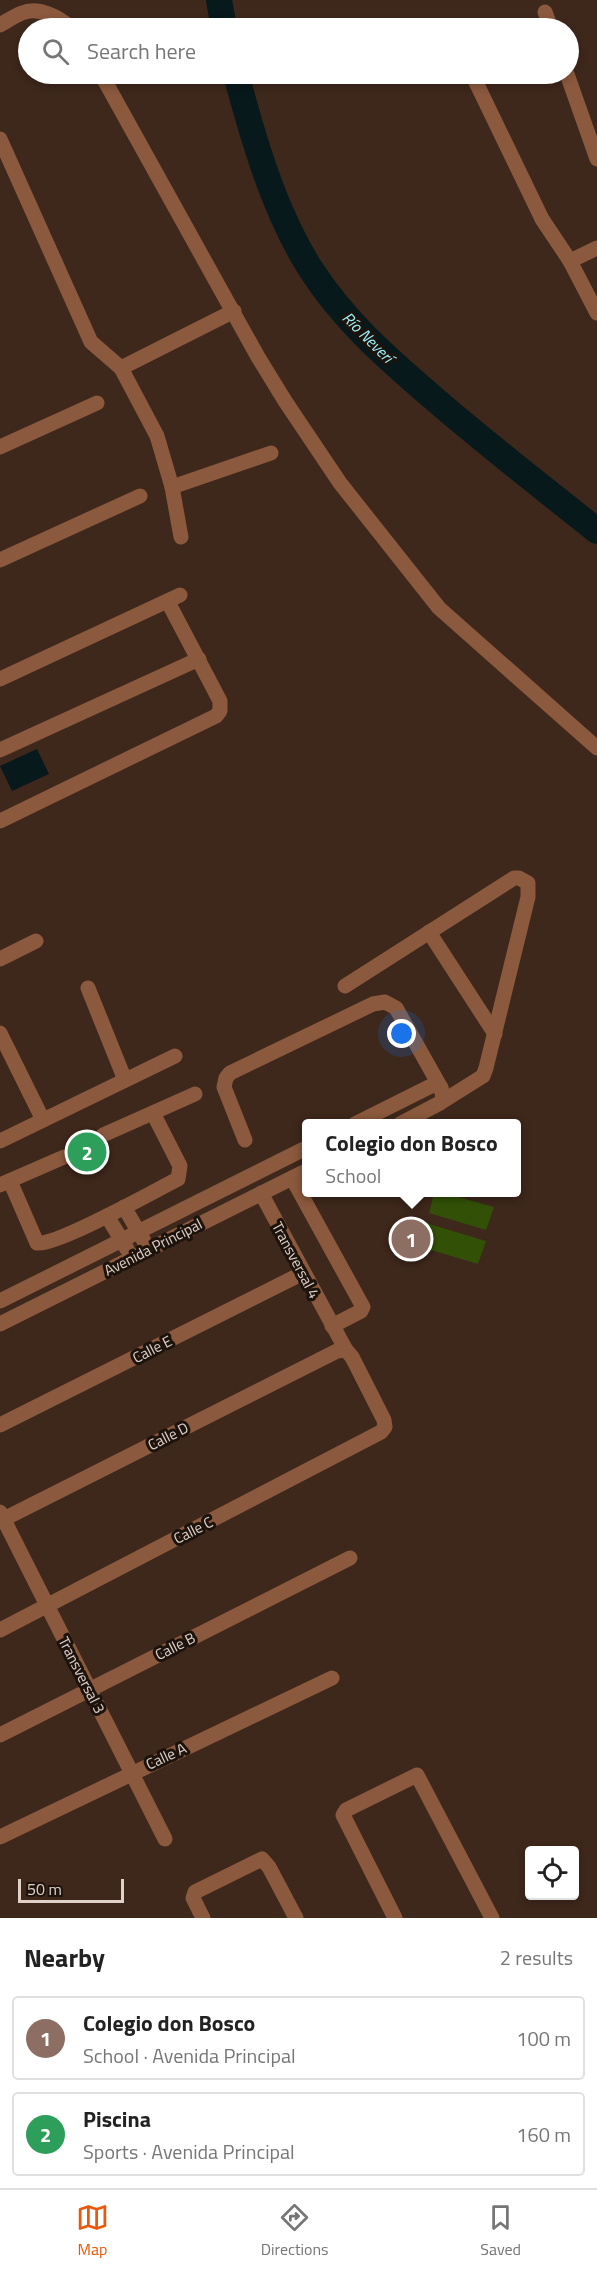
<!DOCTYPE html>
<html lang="en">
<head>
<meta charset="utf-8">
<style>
	body { margin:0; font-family:"Titillium Web",sans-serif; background:#f6f6f6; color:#222 }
	.controls { position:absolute; right:18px; bottom:18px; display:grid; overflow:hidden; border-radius:6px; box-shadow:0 3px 9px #0003 }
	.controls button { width:54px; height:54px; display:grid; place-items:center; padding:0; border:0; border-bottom:2px solid #e0e0e0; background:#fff; color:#222; font:30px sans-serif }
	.scale { position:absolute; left:18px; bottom:15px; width:106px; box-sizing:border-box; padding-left:6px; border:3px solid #e0d1c9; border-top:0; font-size:16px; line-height:21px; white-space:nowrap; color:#e0d1c9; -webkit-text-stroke:4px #1d130d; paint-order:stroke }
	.you { position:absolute; left:402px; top:1034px; width:21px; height:21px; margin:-15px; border:4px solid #fff; border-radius:50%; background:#1a73e8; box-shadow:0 0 0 9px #1a73e833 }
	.badge { display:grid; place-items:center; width:39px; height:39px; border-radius:50%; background:#ea580c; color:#fff; font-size:20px; font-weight:700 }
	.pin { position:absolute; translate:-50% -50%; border:3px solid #fff; box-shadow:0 2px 6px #0006 }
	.popup { position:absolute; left:302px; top:1119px; width:219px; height:78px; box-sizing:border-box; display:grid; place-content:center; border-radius:6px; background:#fff; filter:drop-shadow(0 2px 4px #0005); font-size:20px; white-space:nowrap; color:#767676 }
	.popup b { font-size:22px; color:#222 }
	.popup::after { content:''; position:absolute; left:50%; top:100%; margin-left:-12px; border:12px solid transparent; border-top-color:#fff }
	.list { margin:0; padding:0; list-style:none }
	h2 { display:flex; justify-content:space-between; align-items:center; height:78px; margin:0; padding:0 24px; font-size:26px }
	h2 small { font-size:20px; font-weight:400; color:#767676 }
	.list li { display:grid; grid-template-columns:39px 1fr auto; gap:18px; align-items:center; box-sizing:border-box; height:84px; margin:0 12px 12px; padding:0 12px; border:2px solid #e0e0e0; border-radius:6px }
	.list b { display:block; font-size:22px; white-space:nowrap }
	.list p { margin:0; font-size:20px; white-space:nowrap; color:#767676 }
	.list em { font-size:20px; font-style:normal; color:#767676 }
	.icon { flex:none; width:33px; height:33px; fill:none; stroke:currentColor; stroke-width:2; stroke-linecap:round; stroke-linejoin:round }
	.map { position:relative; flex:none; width:597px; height:1918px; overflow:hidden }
	.search { position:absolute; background:#fff; box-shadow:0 3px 9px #0003; left:18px; right:18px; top:18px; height:66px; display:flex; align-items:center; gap:15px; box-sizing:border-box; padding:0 21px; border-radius:33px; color:#767676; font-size:22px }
	.sheet { height:270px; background:#fff }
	nav { display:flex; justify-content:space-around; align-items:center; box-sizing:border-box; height:84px; border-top:2px solid #e0e0e0; background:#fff; font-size:16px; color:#767676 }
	nav a { display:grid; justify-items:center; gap:3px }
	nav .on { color:#ea580c }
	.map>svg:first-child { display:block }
	.green { fill:#325107 }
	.water { fill:#08191b }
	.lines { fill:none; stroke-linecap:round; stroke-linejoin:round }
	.river { stroke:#08191b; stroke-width:26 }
	.minor { stroke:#8b593d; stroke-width:15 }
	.labels { text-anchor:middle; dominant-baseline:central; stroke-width:6; stroke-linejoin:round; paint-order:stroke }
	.street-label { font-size:15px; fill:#e0d1c9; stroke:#1d130d }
	.water-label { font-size:16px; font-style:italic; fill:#9df5ff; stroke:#1d130d }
</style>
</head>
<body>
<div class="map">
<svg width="597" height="1918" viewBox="0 0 597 1918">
	<rect width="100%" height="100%" fill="#3e271b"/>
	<g class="green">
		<path d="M434,1193H444L494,1207L486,1230L429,1213Z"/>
		<path d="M426,1223L486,1241L478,1264L421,1247Z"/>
	</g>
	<g class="water">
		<path d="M37,749L49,774L12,791L0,766Z"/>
		<path d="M88,1144L99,1157L85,1165L78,1147Z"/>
	</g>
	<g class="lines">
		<g class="river">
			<path d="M219,0L224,28"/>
			<path d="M236,74C253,138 274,211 310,268C344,321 385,356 431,396C485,443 541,486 597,531"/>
		</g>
		<g class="minor">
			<path d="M545,12L551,28"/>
			<path d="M0,25C7,21 14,16 22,13C38,6 59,17 71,28"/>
			<path d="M101,74L258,357L285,401L340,483L439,608L597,748"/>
			<path d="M472,74L542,219L570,261L597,313"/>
			<path d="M567,74L597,159"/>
			<path d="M0,139L91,342L121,368L157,436L172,487L181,537"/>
			<path d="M570,261L597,248"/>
			<path d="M121,368L234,311"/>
			<path d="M0,447L97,403"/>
			<path d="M172,487L271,453"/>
			<path d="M0,560L140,496"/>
			<path d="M0,679L180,595"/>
			<path d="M0,750L199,659"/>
			<path d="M0,821L216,716L220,711V701L168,602"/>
			<path d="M429,932L495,1034"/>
			<path d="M0,959L36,941"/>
			<path d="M345,986L514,878H519L528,883V897L486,1068L483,1076L440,1103"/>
			<path d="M88,988L125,1080"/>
			<path d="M0,1033L43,1120"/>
			<path d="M355,1124L433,1085L441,1088L443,1097L440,1103L400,1124"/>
			<path d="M103,1135L195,1094"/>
			<path d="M245,1140L224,1087L226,1078L230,1073L373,1004L385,1002L396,1008L441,1088"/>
			<path d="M0,1141L175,1056"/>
			<path d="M292,1178L363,1307L361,1311L332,1326"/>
			<path d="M10,1181L37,1243C57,1246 154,1191 178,1179L180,1166L153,1113"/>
			<path d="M0,1185L64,1157"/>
			<path d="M261,1193L346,1350"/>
			<path d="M124,1207L144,1241"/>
			<path d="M107,1216L127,1249"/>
			<path d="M0,1301L306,1148"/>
			<path d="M0,1324L306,1171"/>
			<path d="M0,1425L303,1273"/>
			<path d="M0,1512L165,1839"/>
			<path d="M0,1521L337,1351L346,1350L352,1357L384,1420L385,1427L381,1432L0,1630"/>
			<path d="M0,1735L350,1558"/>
			<path d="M0,1837L332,1678"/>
			<path d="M203,1918L193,1898L195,1892L262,1859L269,1867L296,1918"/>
			<path d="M395,1918L343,1815L346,1810L417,1775L492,1918"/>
		</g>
	</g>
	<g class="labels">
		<g class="street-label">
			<text transform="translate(153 1247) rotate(-27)">Avenida Principal</text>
			<text transform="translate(296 1260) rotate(62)">Transversal 4</text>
			<text transform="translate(152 1349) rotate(-27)">Calle E</text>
			<text transform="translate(168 1436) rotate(-27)">Calle D</text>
			<text transform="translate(193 1530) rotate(-27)">Calle C</text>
			<text transform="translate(175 1646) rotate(-27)">Calle B</text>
			<text transform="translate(82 1675) rotate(63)">Transversal 3</text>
			<text transform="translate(166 1756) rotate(-25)">Calle A</text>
		</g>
		<g class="water-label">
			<text transform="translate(368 337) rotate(45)">Río Neverí</text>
		</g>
	</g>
</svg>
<div class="controls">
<button><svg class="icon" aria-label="locate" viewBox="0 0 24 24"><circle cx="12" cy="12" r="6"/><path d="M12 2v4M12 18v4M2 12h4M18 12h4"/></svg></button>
</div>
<div class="scale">50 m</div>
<div class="you"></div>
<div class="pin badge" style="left:411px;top:1239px;background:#8d6e63">1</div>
<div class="popup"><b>Colegio don Bosco</b>School</div>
<div class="pin badge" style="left:87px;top:1152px;background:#2e9e5b">2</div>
<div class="search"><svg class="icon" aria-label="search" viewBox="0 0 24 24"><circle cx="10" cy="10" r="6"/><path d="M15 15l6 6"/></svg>Search here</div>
</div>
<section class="sheet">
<h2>Nearby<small>2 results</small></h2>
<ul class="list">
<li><span class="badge" style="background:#8d6e63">1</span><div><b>Colegio don Bosco</b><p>School · Avenida Principal</p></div><em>100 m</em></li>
<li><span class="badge" style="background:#2e9e5b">2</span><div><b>Piscina</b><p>Sports · Avenida Principal</p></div><em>160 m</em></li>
</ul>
</section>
<nav>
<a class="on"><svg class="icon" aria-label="map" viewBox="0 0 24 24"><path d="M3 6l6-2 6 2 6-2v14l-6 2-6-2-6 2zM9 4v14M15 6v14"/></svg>Map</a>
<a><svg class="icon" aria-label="directions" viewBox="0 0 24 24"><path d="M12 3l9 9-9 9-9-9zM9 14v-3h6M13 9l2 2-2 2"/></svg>Directions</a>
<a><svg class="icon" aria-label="saved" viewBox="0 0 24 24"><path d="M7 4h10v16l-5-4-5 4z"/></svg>Saved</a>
</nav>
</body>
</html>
